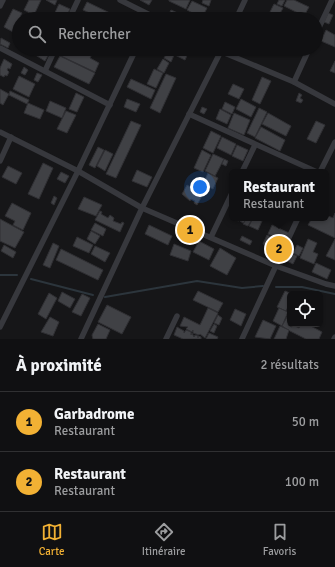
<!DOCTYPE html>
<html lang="fr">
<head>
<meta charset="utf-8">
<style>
	body { margin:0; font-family:Signika,sans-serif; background:#19191b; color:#f1f3f6 }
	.controls { position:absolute; right:12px; bottom:12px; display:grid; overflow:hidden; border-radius:6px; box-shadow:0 1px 3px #0004 }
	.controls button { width:36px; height:36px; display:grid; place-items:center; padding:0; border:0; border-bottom:1px solid #303032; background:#101012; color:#f1f3f6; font:20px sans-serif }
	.you { position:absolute; left:200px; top:187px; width:14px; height:14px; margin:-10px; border:3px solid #fff; border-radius:50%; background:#1a73e8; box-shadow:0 0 0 6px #1a73e833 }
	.badge { display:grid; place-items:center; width:26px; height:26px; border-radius:50%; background:#f2b134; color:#111; font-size:13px; font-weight:700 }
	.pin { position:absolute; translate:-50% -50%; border:2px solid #fff; box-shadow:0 1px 4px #0006 }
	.popup { position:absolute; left:229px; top:169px; width:100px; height:52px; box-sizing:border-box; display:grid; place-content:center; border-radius:6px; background:#101012; filter:drop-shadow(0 1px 3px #0005); font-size:13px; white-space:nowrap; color:#9c9d9f }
	.popup b { font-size:15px; color:#f1f3f6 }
	.popup::after { content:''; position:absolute; left:50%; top:100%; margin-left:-8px; border:8px solid transparent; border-top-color:#101012 }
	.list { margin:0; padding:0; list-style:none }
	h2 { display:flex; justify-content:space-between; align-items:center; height:52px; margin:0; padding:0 16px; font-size:17px }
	h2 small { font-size:13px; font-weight:400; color:#9c9d9f }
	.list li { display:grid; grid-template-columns:26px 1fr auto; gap:12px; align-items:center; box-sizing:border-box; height:60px; padding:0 16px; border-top:1px solid #303032 }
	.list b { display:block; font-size:15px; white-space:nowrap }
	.list p { margin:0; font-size:13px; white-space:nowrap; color:#9c9d9f }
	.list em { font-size:13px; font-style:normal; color:#9c9d9f }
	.icon { flex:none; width:22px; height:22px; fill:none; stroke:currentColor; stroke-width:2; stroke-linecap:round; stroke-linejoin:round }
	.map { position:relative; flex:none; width:335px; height:339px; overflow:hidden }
	.search { position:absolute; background:#101012; box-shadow:0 1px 3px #0004; left:12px; right:12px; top:12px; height:44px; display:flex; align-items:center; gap:10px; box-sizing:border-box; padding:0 14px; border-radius:22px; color:#9c9d9f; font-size:15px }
	.sheet { height:172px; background:#101012 }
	nav { display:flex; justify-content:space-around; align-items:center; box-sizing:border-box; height:56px; border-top:1px solid #303032; background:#101012; font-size:11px; color:#9c9d9f }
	nav a { display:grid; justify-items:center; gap:2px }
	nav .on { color:#f2b134 }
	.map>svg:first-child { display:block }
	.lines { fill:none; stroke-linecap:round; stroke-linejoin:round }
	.stream { stroke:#2c353c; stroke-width:2 }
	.building { fill:#404145; stroke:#303034 }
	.street { stroke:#37383d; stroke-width:5.5 }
</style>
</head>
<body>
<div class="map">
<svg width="335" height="339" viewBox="0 0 335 339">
	<rect width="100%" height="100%" fill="#161618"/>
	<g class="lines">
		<g class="stream">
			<path d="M0,275H17"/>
			<path d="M31,279L93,295"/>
			<path d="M276,287H302L335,294"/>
			<path d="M105,297L197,281L242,288L263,286"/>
		</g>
	</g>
	<g class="building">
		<path d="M29,0H41L34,15L24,10Z"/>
		<path d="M46,0H57L55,5Z"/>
		<path d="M140,0H152L149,5Z"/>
		<path d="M169,0H190L186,9L169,1Z"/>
		<path d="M203,0H211L209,6L202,3Z"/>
		<path d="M279,0H285L282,6L277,4Z"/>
		<path d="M287,0H294L309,7L304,16L284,6Z"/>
		<path d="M192,1L207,8L202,18L187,10Z"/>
		<path d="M87,2L112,14L109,19H103L83,10Z"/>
		<path d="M59,4L70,9L65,19H52Z"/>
		<path d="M274,4L283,8L277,19H269L267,18Z"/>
		<path d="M13,9L22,13L13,32L4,27Z"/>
		<path d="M171,10L180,14L178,19L168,16Z"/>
		<path d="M328,13L333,15L329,24L324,22Z"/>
		<path d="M133,14L142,19H130Z"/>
		<path d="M326,30L335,35V47L321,41Z"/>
		<path d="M1,38L10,43L8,48L0,44Z"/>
		<path d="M30,49H52L45,61L29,51Z"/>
		<path d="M64,49H72L80,53L81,49H95L90,58L99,63L95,72L61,56Z"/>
		<path d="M169,49L175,53L171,62L164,58Z"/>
		<path d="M178,49H190L185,60L175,55Z"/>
		<path d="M60,56L95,73L89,84L54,67Z"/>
		<path d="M4,59L12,64L10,69L8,68L7,70L9,72L7,76L5,75L4,77L0,75V68Z"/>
		<path d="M163,59L169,63L164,73L157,69Z"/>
		<path d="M335,61V73L330,71Z"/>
		<path d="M24,67L28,70L25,75L21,73Z"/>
		<path d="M154,69L163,73L156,88L147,84Z"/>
		<path d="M37,73L42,75L38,82L34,80Z"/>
		<path d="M166,74L176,78L160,113L150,108Z"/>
		<path d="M19,76L35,84L29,97L13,89Z"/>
		<path d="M262,77L271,81L260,104L252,100Z"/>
		<path d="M131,79L155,90L151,99L127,87Z"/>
		<path d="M233,84L244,89L239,99L228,94Z"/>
		<path d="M0,89L9,94L3,105L0,103Z"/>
		<path d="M10,91L29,100L27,104L9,95Z"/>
		<path d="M76,93L84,97L77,112L69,109Z"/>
		<path d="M299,93L302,95L300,98L303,100L301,103L296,101Z"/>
		<path d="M127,99L140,104L136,112L124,107Z"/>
		<path d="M241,99L256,107L251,117L236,109Z"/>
		<path d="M50,101L66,108L62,118L46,111Z"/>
		<path d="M225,102L235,107L232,114L222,109Z"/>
		<path d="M28,103L44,110L40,119L24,113Z"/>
		<path d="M202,107L207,109L204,114L200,112Z"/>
		<path d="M259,108L267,112L255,137L247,133Z"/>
		<path d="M220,109L231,115L227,124L216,119Z"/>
		<path d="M66,111L76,115L67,133L57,129Z"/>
		<path d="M234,113L250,120L244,135L228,128Z"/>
		<path d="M268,113L291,126L286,136L262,124Z"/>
		<path d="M131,121L141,125L116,178L106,174Z"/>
		<path d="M316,121L325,125L316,143L307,139Z"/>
		<path d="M261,127L285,140L280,151L255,138Z"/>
		<path d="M211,131L221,136L213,153L203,148Z"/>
		<path d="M222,137L236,144L231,155L217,148Z"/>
		<path d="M237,145L248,150L243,161L232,156Z"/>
		<path d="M98,147L104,150L95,168L89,165Z"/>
		<path d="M105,150L113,154L105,171L97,166Z"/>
		<path d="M202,150L211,155L203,172L194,168Z"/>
		<path d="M213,154L224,159L215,176L205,171Z"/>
		<path d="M224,159L228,161L226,166L222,164Z"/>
		<path d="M43,163L53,168L39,199L28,194Z"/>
		<path d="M8,166L22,173L16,184L2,177Z"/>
		<path d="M137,170L152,177L147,187L132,181Z"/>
		<path d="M61,172L69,176L65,183L57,179Z"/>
		<path d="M208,173L218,178L213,189L203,184Z"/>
		<path d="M187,185L203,194L197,205L194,203L195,201L191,199L190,201L182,194Z"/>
		<path d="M54,196L57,198L54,205L51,203Z"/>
		<path d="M84,197L102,205L96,216L78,209Z"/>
		<path d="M12,203L31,213L23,230L13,225L15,221L5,216Z"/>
		<path d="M100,211L102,212L101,214L108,218L110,215L114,218L113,221L121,224L122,222L124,223L120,232L95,220Z"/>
		<path d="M335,213V238L308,225L312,218H326V215L333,218Z"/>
		<path d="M236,218H253L248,226L243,224L245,221L243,223L240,221V219L239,221L235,220Z"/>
		<path d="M253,218L262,221L258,230L249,226Z"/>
		<path d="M0,219L24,232L15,248L0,241Z"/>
		<path d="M95,223L106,229L103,236L91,230Z"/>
		<path d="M149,225L172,236L168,245L145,234Z"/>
		<path d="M272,225L289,233L285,242L268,234Z"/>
		<path d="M91,231L100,236L95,244L87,239Z"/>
		<path d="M267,235L284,243L280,252L263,244Z"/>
		<path d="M242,236L252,241L250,245L240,240Z"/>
		<path d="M77,237L93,245L89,253L73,246Z"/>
		<path d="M308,239L317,243L313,252L318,254L314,264L300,258Z"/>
		<path d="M335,239V260L326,256Z"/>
		<path d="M199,241L214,249L209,260L193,252Z"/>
		<path d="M53,243L59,246L50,268L43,265Z"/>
		<path d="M174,244L191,251L188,261L170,255Z"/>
		<path d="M4,245L16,252L13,258L1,251Z"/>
		<path d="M297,245L303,248L299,256L293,253Z"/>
		<path d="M95,246L110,253L105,262L91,254Z"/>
		<path d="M220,248L236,258L227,275L210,266Z"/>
		<path d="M61,249L103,270L98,280L56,260Z"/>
		<path d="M291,253L297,256L293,264L287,261Z"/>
		<path d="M316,263L331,270L327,279L312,272Z"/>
		<path d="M198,291L223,303L218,312L193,300Z"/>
		<path d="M285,291L292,294H290V303L286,311L277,307Z"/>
		<path d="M62,292L75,299L70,308L58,301Z"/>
		<path d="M49,293L57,298L46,319L38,314Z"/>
		<path d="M82,294L90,298L81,316L72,312Z"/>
		<path d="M107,305L131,317L122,334L98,322Z"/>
		<path d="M208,308L218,313L205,338L200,334L199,335L193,333V330L192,332L186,329L188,327L180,326L184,317L200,325Z"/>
		<path d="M279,308L288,312L282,326L273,321Z"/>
		<path d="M235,309L246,314L241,326L230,320Z"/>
		<path d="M218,315L222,318L219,325L214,323Z"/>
		<path d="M50,317L59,322L53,336L41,332Z"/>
		<path d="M287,317L290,318L288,325L292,327L293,325L299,328L301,324H307L322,332L319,339H306L290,331L282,326Z"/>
		<path d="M263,320L276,326L270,339L255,337Z"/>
		<path d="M98,324L110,330L106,339H93L92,335Z"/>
		<path d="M214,324L217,326L214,333L210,331Z"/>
		<path d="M280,326L289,330L286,339H274Z"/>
		<path d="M177,327L184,331V333L186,330L191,332V335L192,333L194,337L195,335L198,336V338V336L201,337V339H183L174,335Z"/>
		<path d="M209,333L218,337L217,339H206Z"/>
	</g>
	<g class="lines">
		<g class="street">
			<path d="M120,0L158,19"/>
			<path d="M0,6L3,0"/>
			<path d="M69,19L78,0"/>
			<path d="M236,19L245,0"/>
			<path d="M316,34L332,0"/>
			<path d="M0,48L110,105"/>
			<path d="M215,49L294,82L335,104"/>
			<path d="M45,71L55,49"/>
			<path d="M294,82L309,49"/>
			<path d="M189,114L317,172"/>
			<path d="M0,132L78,171L142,208L276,266L326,284L335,286"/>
			<path d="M0,161L11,137"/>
			<path d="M242,172L255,145"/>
			<path d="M320,172L335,142"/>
			<path d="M211,237L232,193"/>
			<path d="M0,327L78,171L136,49"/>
			<path d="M81,339L142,208L222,49"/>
			<path d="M166,339L177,316"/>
			<path d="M242,339L298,218"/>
			<path d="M334,339L335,337"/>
		</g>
	</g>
</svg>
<div class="controls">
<button><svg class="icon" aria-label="locate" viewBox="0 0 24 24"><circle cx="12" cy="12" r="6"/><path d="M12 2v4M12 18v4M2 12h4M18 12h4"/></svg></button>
</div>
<div class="you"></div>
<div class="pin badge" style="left:190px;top:230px">1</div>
<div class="pin badge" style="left:279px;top:249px">2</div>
<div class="popup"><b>Restaurant</b>Restaurant</div>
<div class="search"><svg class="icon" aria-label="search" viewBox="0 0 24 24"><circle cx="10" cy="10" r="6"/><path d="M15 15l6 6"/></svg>Rechercher</div>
</div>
<section class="sheet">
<h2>À proximité<small>2 résultats</small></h2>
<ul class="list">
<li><span class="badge">1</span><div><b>Garbadrome</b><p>Restaurant</p></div><em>50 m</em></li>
<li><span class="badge">2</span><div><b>Restaurant</b><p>Restaurant</p></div><em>100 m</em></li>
</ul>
</section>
<nav>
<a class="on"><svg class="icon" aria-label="map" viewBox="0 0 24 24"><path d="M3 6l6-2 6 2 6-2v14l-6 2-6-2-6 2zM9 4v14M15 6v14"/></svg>Carte</a>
<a><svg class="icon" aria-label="directions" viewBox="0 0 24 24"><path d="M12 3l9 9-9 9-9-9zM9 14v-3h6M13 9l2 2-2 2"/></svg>Itinéraire</a>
<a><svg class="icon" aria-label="saved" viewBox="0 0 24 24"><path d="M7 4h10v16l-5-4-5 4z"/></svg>Favoris</a>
</nav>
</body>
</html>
